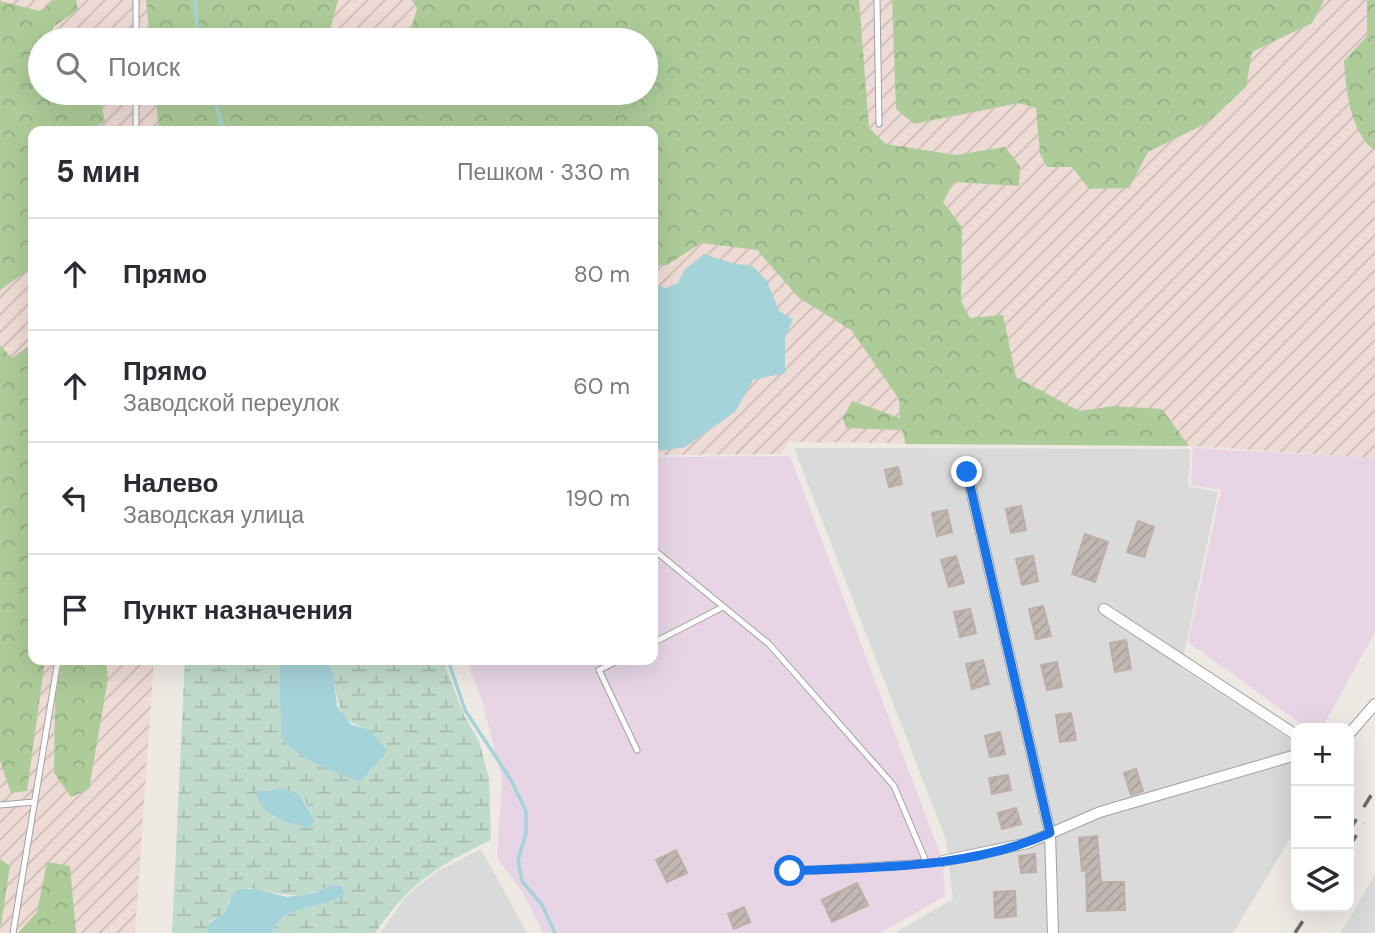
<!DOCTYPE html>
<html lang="ru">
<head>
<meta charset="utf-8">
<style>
	body { margin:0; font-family:"DM Sans",sans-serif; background:#f2f2f3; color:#2b2b33 }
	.controls { position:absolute; right:21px; bottom:21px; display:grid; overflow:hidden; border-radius:14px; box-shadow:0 7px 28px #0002 }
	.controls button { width:63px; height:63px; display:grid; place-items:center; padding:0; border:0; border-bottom:2px solid #e1e1e2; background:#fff; color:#2b2b33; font:35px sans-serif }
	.stop { position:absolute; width:21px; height:21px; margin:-16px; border:5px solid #1a73e8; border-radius:50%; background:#fff }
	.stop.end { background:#1a73e8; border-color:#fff; box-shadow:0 2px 7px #0008 }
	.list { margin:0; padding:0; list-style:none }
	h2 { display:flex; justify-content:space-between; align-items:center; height:91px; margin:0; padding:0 28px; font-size:30px }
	h2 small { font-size:23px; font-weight:400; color:#7c7c81 }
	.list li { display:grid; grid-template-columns:46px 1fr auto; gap:21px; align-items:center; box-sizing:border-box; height:112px; padding:0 28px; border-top:2px solid #e1e1e2 }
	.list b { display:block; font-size:26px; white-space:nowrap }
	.list p { margin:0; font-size:23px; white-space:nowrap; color:#7c7c81 }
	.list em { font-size:23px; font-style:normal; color:#7c7c81 }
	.icon { flex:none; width:38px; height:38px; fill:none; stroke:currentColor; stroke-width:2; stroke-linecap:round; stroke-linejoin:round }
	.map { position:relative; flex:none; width:1375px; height:933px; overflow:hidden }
	.search { position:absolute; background:#fff; box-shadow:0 7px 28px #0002; left:28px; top:28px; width:630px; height:77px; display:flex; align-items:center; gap:18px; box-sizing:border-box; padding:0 24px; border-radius:38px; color:#7c7c81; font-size:26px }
	.panel { position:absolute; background:#fff; box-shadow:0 7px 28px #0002; left:28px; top:126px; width:630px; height:539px; border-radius:14px }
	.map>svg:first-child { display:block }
	.residential { fill:#dbdada }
	.industrial { fill:#e7d5e5 }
	.military { fill:url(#military-furrows); fill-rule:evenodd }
	.forest { fill:url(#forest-crowns) }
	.wetland { fill:url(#wetland-marsh); fill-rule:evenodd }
	.water { fill:#a5d3da }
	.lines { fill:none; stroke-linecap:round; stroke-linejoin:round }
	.stream { stroke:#a5d3da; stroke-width:3.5 }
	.building { fill:url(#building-hatch); stroke:#bfaea6; stroke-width:2 }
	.lane-casing { stroke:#a1a1a1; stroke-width:7 }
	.street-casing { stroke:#a1a1a1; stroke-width:12 }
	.lane { stroke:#fff; stroke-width:5 }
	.street { stroke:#fff; stroke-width:10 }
	.rail { stroke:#6b6b6b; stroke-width:3.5; stroke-dasharray:14 14; stroke-linecap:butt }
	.route { stroke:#1a73e8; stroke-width:9 }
</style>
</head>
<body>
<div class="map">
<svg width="1375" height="933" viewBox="0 0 1375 933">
	<defs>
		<pattern id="military-furrows" width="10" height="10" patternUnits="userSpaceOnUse" patternTransform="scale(1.75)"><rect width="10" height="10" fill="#efdbd6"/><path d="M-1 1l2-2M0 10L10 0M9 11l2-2" fill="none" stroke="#ccbcb7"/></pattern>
		<pattern id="forest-crowns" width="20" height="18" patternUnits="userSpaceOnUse" patternTransform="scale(1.75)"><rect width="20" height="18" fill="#adcc99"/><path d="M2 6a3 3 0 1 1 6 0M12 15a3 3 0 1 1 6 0" fill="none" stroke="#94af83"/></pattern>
		<pattern id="wetland-marsh" width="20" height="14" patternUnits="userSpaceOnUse" patternTransform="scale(1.75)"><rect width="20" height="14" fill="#c0dbcc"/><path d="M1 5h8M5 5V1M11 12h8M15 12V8" fill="none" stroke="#a5bcaf"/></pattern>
		<pattern id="building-hatch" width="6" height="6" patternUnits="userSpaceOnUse" patternTransform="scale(1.75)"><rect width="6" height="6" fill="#c2b8b3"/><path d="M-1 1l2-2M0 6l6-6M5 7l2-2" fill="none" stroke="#a69e9a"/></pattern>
	</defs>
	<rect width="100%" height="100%" fill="#eee9e3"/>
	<g class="residential">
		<path d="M794,448L1190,449L1188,486L1218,492L1181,668L1296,743V829L1233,933H895L953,899L946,840Z"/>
		<path d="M481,849L527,933H380L407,895L438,871Z"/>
		<path d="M1375,874V933H1340L1347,923Z"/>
	</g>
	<g class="industrial">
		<path d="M1193,448L1375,458V632L1322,728H1307L1188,642L1221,490L1191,485Z"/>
		<path d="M790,456L943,861L945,896L880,933H543L522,891L497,858L502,779L482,700L466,660H653V457Z"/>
	</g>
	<path class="military" d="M0,0H1375V458L1189,446L789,442L781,454L653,455V131H33V660H154L135,933H0ZM40,40H646V93H40Z"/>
	<g class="forest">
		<path d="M54,0H76L78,10L53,27L52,40H40V93H99L105,121L90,131H33V267L0,290V1L40,11Z"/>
		<path d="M146,0H338L331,27L335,40H150Z"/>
		<path d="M412,0H859L869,128L886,144L956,155L1005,147L1020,166L1019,186L954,182L943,202L962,227L961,301L970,318L1003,315L1016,377L1079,411L1114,406L1162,409L1189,446L906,444L902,430L846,428L843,418L852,401L900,418L899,399L851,330L799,298L757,250L701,243L667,265L653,266V131H159L155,93H646V40H411L410,33L417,8Z"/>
		<path d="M892,0H1324L1312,23L1252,52L1246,87L1207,123L1148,152L1129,188L1089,189L1072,167H1047L1040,154L1036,108L1019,103L914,124L896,109Z"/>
		<path d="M1367,0H1375V150C1350,134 1346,88 1344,61L1367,36Z"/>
		<path d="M33,343V660H45L27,791L11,793L0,761V345L12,358Z"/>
		<path d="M62,660H106L108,679L89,789L71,797L54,773L55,700Z"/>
		<path d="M0,859L10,866L0,931Z"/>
		<path d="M47,862L70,866L76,933H18L37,912Z"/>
	</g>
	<path class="wetland" d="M185,660H282L279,663L281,738L370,730C325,718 345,689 324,660H443L464,715L479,741L489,779L491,840C437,866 409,883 375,933H272C281,909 317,903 339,899L333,885C292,902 288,894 249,888L229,901L224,913L208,923L207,933H172ZM281,788L304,800L315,820L273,817L263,790Z"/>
	<g class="water">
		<path d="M704,254L731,263L753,266L767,281L779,311L793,319L785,338V373L753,380L735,412L685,447L660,451L653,439V284L666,288L678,283L684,270Z"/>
		<path d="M282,660H324L333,672L337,706L352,725L370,730L387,751L360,782C330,771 303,761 281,738L279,663Z"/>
		<path d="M281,788L299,794L315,820L310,828C288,823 261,817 256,792Z"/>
		<path d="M333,885L341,886L345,894C325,910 283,902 272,933H207L208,924L224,913L235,892L241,889H256L287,897L313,893Z"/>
	</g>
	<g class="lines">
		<g class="stream">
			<path d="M195,0L198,40"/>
			<path d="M212,93L224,131"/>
			<path d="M448,660L465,710L511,780L526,811V833L518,860L522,881L542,905L555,933"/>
		</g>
	</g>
	<g class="building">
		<path d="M898,467L902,484L889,487L885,470Z"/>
		<path d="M1021,506L1026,530L1011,533L1006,509Z"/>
		<path d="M947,510L952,532L937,536L932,513Z"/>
		<path d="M1138,521L1154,527L1144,557L1127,552Z"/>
		<path d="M1085,534L1108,542L1095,582L1072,574Z"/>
		<path d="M956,556L964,583L949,587L941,560Z"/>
		<path d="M1033,556L1038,581L1022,585L1016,559Z"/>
		<path d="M1043,606L1051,636L1036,639L1029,609Z"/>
		<path d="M970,609L976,633L960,637L954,612Z"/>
		<path d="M1126,640L1131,669L1115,672L1110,643Z"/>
		<path d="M983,660L989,684L972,689L966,664Z"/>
		<path d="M1057,662L1062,687L1047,690L1041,665Z"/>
		<path d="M1071,713L1076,740L1060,742L1056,715Z"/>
		<path d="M1000,732L1005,754L990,757L985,736Z"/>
		<path d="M1136,769L1143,791L1131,795L1124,773Z"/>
		<path d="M1008,775L1011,790L992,794L989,778Z"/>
		<path d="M1016,808L1021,824L1002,829L998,813Z"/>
		<path d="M1097,836L1101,882H1124L1125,910L1087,911L1086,870L1082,871L1079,838Z"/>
		<path d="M676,850L687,873L667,882L656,860Z"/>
		<path d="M1035,854L1036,872L1021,873L1019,856Z"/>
		<path d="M857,883L868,905L832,922L822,900Z"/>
		<path d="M1015,891L1016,916L995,918L994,892Z"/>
		<path d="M744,907L750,922L734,929L728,914Z"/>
	</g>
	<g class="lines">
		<g class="lane-casing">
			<g id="lane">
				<path d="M877,0L879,124"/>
				<path d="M136,40V0"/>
				<path d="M136,131V93"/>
				<path d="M653,549L769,644L894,786L927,864"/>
				<path d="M653,643L721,608"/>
				<path d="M619,660L599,670L637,750"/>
				<path d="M0,805L34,802"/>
				<path d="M790,871L943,861"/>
				<path d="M13,933L58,660"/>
			</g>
		</g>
		<g class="street-casing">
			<g id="street">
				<path d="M967,472L1050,833L1053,933"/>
				<path d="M1104,609L1296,735"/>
				<path d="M1349,734L1375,704"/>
				<path d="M943,861L1028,843L1100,812L1296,755"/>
			</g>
		</g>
		<use href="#lane" class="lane"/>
		<use href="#street" class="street"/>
		<g class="rail">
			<path d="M1349,831L1375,789"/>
			<path d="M1349,847L1364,823"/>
			<path d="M1295,933L1312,907"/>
		</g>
	</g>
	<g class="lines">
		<path class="route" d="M790,871C876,867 970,869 1050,833L967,472"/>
	</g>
</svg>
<div class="controls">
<button>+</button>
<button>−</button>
<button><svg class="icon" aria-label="layers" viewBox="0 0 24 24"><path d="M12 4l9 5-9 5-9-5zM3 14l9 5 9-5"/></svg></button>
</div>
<div class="stop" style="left:790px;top:871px"></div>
<div class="stop end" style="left:967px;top:472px"></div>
<div class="search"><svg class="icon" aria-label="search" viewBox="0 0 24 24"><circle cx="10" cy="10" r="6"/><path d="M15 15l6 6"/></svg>Поиск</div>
<section class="panel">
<h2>5 мин<small>Пешком · 330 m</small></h2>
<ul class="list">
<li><svg class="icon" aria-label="ahead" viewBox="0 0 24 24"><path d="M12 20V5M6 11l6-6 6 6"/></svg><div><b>Прямо</b></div><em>80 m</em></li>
<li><svg class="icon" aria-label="ahead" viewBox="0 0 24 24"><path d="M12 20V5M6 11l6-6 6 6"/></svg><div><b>Прямо</b><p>Заводской переулок</p></div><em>60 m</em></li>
<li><svg class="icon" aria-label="left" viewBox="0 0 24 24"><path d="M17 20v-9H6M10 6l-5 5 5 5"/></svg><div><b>Налево</b><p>Заводская улица</p></div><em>190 m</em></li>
<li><svg class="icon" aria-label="arrive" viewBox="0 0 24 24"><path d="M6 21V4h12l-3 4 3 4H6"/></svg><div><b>Пункт назначения</b></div></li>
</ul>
</section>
</div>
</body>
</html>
